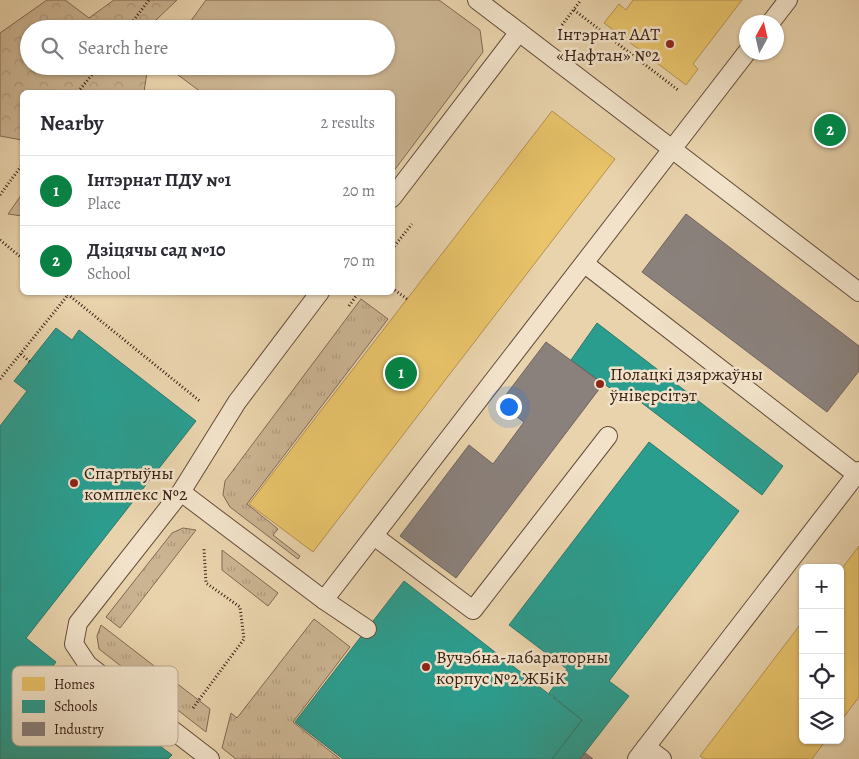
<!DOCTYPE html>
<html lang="en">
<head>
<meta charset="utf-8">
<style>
	body { margin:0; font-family:Alegreya,serif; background:#f2f2f3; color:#2b2b33 }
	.controls { position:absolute; right:15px; bottom:15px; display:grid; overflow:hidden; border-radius:8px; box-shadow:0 1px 4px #0004 }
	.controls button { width:45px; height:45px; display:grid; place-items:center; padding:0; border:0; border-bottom:1px solid #e1e1e2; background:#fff; color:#2b2b33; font:25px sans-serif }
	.compass { position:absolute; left:739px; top:15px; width:45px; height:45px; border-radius:50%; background:#fff; box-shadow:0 1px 4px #0004; rotate:8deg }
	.you { position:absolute; left:508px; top:406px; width:18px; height:18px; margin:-12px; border:4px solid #fff; border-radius:50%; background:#1a73e8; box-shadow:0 0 0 8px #1a73e833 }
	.badge { display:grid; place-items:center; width:32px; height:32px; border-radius:50%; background:#0b8043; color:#fff; font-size:16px; font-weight:700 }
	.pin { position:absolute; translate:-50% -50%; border:2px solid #fff; box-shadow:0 1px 5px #0006 }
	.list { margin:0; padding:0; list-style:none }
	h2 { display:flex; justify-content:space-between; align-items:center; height:65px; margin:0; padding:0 20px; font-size:21px }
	h2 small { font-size:16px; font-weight:400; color:#7c7c81 }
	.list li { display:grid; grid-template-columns:32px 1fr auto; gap:15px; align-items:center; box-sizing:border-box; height:70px; padding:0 20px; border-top:1px solid #e1e1e2 }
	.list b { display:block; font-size:19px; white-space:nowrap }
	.list p { margin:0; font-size:16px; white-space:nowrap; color:#7c7c81 }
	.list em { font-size:16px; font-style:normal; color:#7c7c81 }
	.icon { flex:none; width:28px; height:28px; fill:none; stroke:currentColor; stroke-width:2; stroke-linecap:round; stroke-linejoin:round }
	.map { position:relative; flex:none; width:859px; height:759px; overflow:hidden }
	.search { position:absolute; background:#fff; box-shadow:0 1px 4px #0004; left:20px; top:20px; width:375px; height:55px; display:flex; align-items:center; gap:12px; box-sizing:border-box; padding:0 18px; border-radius:28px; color:#7c7c81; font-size:19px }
	.panel { position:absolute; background:#fff; box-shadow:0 1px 4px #0004; left:20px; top:90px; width:375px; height:205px; border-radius:8px }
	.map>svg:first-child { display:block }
	.grass { fill:url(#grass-tufts); stroke:#806953 }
	.forest { fill:url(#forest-crowns); stroke:#806953 }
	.park { fill:#cbb492; stroke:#806953 }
	.homes { fill:#e9c46a; stroke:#b39250 }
	.schools { fill:#2a9d8f; stroke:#2e776a }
	.industry { fill:#8a817c; stroke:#71635d }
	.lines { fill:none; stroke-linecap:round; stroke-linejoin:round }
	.lane-casing { stroke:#634b3a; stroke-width:20 }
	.path { stroke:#361e14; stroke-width:3; stroke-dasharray:1 2.5; stroke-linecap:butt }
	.lane { stroke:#f1e2c9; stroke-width:18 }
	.poi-dot { fill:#8f2418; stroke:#f1e2c9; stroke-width:2 }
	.labels { text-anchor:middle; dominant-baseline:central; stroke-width:5; stroke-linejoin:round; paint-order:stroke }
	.poi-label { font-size:18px; fill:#361e14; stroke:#f1e2c9; text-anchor:start }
	.key { fill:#f1e2c9; stroke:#b9a793; stroke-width:1 }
	.key-label { font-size:14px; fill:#361e14 }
</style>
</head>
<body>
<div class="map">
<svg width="859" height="759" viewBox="0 0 859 759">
	<defs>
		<pattern id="grass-tufts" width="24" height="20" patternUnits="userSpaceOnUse" patternTransform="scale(1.25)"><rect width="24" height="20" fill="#cbb492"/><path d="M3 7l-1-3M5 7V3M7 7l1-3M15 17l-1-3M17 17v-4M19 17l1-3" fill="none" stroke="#af9a7d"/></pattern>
		<pattern id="forest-crowns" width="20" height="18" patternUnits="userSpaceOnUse" patternTransform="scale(1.25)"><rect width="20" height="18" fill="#cbb492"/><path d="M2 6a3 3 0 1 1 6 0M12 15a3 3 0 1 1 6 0" fill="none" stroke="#af9a7d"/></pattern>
	</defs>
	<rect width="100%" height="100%" fill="#e9d3ac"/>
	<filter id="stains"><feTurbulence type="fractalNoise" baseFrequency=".004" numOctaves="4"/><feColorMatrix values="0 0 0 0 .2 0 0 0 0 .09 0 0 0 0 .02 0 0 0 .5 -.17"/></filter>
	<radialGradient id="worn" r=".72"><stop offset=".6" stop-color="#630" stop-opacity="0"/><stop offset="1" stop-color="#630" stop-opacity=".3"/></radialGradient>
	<g class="grass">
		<path d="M361,299L388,319L247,504L278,529L273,535L300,556L298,559L230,507L223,495L225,481Z"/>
		<path d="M183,528L196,530L120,628L106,617L172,533Z"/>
		<path d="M222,550L278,593L268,606L222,570Z"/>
		<path d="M314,619L350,647L293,722L340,759H236L222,748L231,713L237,718Z"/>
		<path d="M101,625L210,709L206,732L99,649L97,636Z"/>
	</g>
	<g class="forest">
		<path d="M47,0H65L89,18L114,0H177L155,21L154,29H29V66H148L144,92H22V140L0,136V33Z"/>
		<path d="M22,194V216L8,214Z"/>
	</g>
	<path class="park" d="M206,0H439L480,30L483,52L393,172L392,92H201L166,66H386V29H185Z"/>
	<g class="homes">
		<path d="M633,0H742L693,64L698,69L686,85L604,23L619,4L626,10Z"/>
		<path d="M552,111L615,159L313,552L249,504Z"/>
		<path d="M859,546V697L840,722V571Z"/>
		<path d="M803,621V740H826L812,759H705L700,756Z"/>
	</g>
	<g class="schools">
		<path d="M597,323L783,466L762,495L629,393L625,399L571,360Z"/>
		<path d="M56,328L72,340L79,330L196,421L26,638L56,662L51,669L78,691L83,685L114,709L109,716L136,736L140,731L172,755L168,759H0V426L27,391L14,381Z"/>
		<path d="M649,442L739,511L609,681L629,696L580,759H552L582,720L549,693L567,669L509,625Z"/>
		<path d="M404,581L582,720L552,759H343L295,722Z"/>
	</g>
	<g class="industry">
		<path d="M686,214L859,346V371L827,412L642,272Z"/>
		<path d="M546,342L603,384L456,578L400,536L469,445L493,464L524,422L499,404Z"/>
		<path d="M585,753L593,759H580Z"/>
	</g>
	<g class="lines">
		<g class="lane-casing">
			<g id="lane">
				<path d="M477,0L859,292"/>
				<path d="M771,22L788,0"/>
				<path d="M392,198L519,32"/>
				<path d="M585,264L856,474"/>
				<path d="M181,492L324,600L747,52"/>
				<path d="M374,536L473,610L608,436"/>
				<path d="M324,600L367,629"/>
				<path d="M210,759L88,665L74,644L78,623L181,492L237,402L320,292"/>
				<path d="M637,759L646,747"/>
				<path d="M662,759L646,747L859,471"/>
			</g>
		</g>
		<g class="path">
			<path d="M574,10L678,90"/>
			<path d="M562,25L581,0"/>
			<path d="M127,29L149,0"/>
			<path d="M78,92L99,66"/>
			<path d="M0,195L22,165"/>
			<path d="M0,240L22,258"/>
			<path d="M392,249L412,224"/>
			<path d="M392,288L407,299"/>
			<path d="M65,292L201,402"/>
			<path d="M349,306L359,292"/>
			<path d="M21,354L30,362"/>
			<path d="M0,379L68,295"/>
			<path d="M193,708L244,639L240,607L206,583L204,549"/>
		</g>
		<use href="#lane" class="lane"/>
	</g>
	<g class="poi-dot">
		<circle cx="670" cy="44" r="5"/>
		<circle cx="600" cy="384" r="5"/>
		<circle cx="74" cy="483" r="5"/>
		<circle cx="426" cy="667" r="5"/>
	</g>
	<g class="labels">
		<g class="poi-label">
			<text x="660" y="34" text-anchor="end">Інтэрнат ААТ<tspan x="660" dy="21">«Нафтан» №2</tspan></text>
			<text x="610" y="374">Полацкі дзяржаўны<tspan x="610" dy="21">ўніверсітэт</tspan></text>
			<text x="84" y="473">Спартыўны<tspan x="84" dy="21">комплекс №2</tspan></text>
			<text x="436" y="657">Вучэбна-лабараторны<tspan x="436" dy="21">корпус №2 ЖБіК</tspan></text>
		</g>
	</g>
	<rect x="12" y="666" width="166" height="80" rx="8" class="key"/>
	<rect x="22" y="677" width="23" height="14" fill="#e9c46a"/>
	<rect x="22" y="700" width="23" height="13" fill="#2a9d8f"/>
	<rect x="22" y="722" width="23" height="14" fill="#8a817c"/>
	<g class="key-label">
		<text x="54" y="689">Homes</text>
		<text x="54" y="711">Schools</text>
		<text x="54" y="734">Industry</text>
	</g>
	<rect width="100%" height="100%" filter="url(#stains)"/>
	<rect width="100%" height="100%" fill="url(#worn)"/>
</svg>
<div class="controls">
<button>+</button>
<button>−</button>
<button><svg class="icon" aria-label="locate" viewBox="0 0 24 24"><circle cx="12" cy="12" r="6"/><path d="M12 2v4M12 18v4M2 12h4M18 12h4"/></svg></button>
<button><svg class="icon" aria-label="layers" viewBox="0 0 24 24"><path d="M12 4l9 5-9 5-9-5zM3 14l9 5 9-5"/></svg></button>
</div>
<svg class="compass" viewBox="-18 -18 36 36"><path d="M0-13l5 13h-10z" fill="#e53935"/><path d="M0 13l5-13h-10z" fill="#7c7c81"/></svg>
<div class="you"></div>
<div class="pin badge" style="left:401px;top:373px">1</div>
<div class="pin badge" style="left:830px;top:130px">2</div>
<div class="search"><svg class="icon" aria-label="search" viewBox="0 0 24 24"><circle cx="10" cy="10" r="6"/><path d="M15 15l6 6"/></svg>Search here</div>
<section class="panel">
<h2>Nearby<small>2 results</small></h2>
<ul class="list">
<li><span class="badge">1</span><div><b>Інтэрнат ПДУ №1</b><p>Place</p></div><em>20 m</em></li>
<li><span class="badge">2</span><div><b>Дзіцячы сад №10</b><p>School</p></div><em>70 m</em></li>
</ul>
</section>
</div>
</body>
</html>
